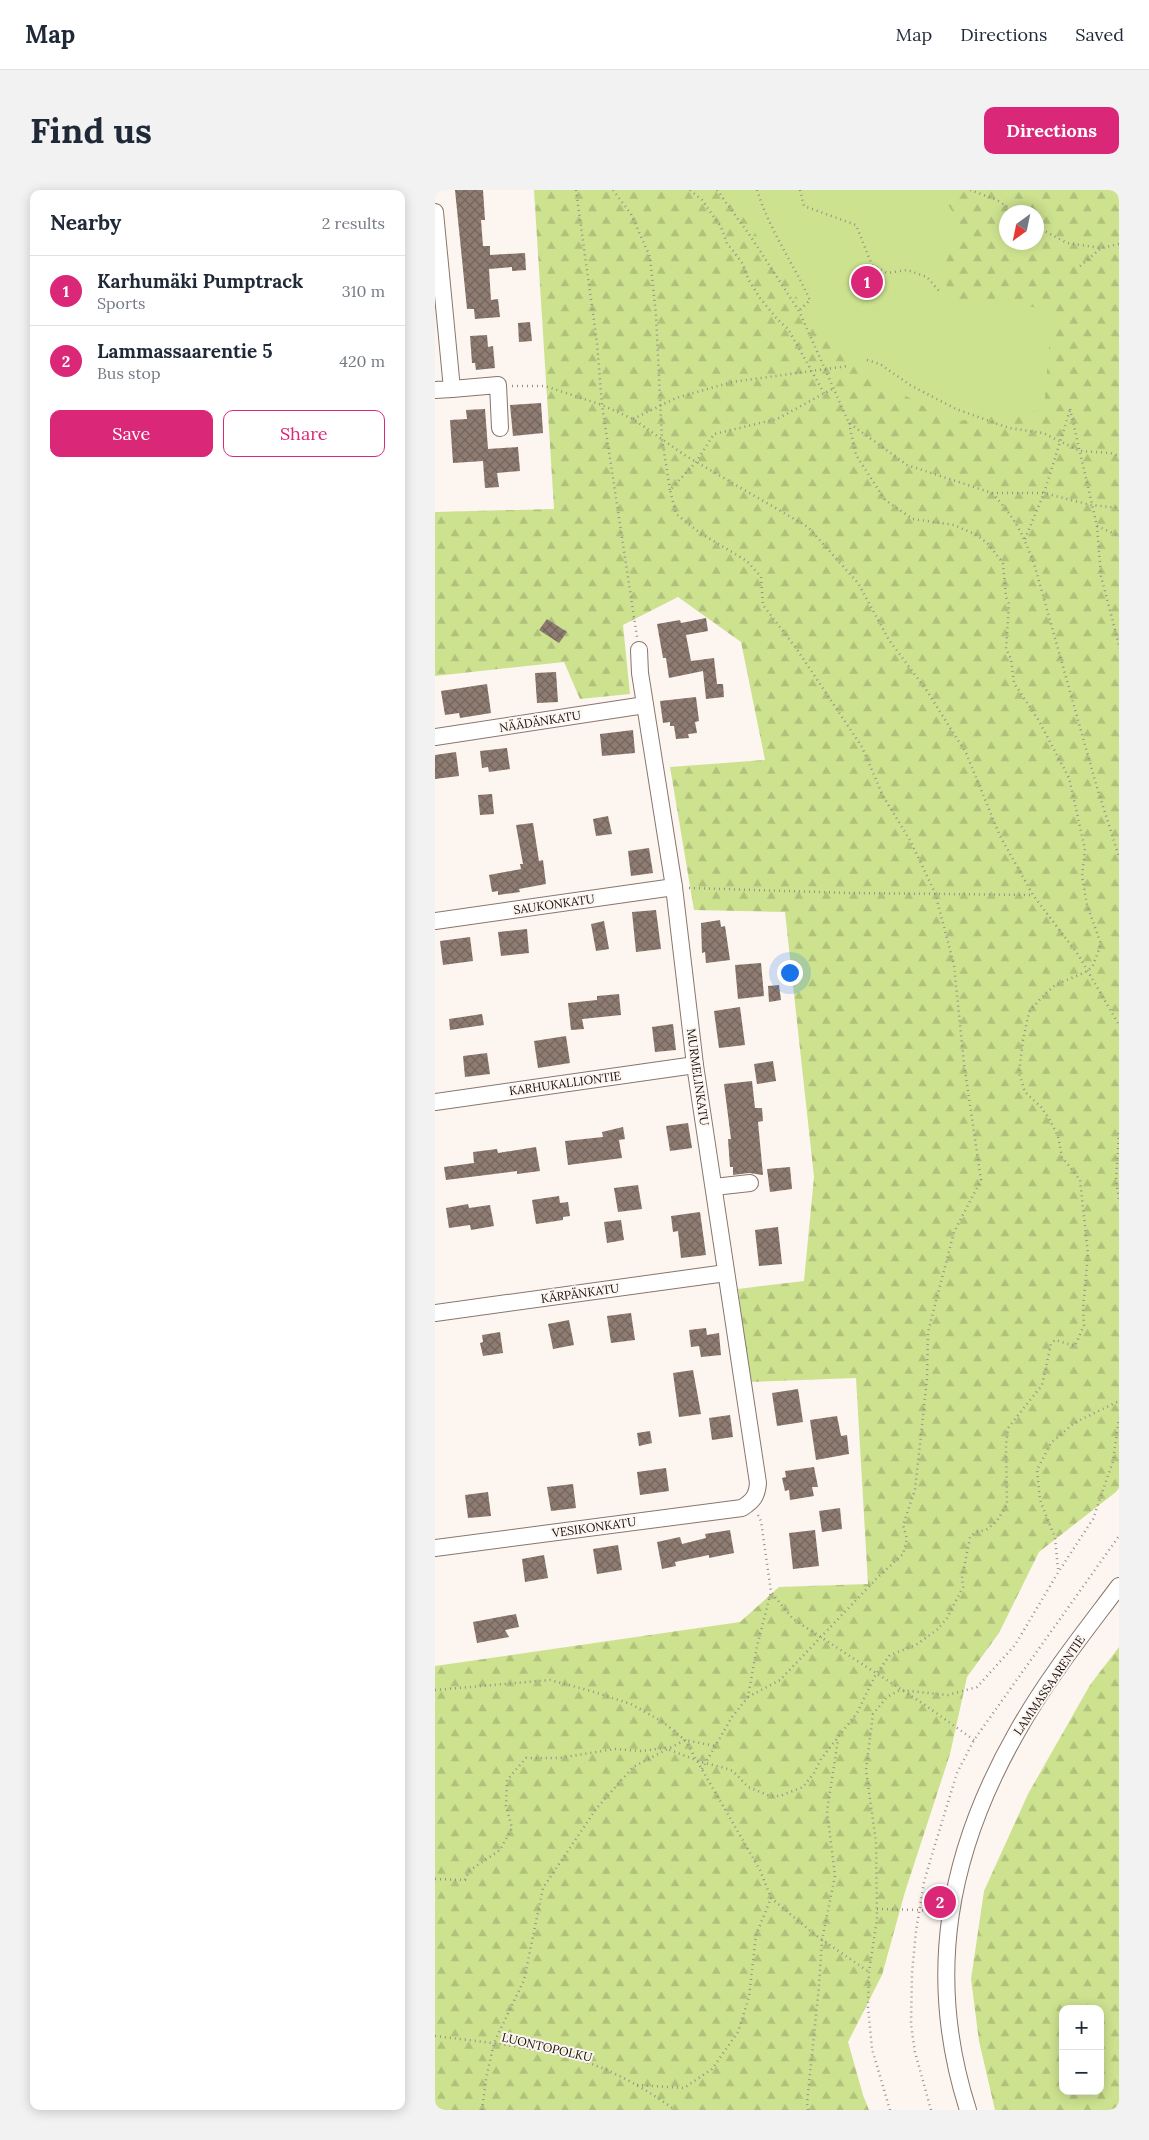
<!DOCTYPE html>
<html lang="en">
<head>
<meta charset="utf-8">
<style>
	body { margin:0; font-family:Lora,serif; background:#f2f2f3; color:#1f2937 }
	.controls { position:absolute; right:15px; bottom:15px; display:grid; overflow:hidden; border-radius:10px; box-shadow:0 2px 12px #0003 }
	.controls button { width:45px; height:45px; display:grid; place-items:center; padding:0; border:0; border-bottom:1px solid #e0e1e3; background:#fff; color:#1f2937; font:25px sans-serif }
	.compass { position:absolute; left:564px; top:15px; width:45px; height:45px; border-radius:50%; background:#fff; box-shadow:0 2px 12px #0003; rotate:213deg }
	.you { position:absolute; left:354px; top:782px; width:18px; height:18px; margin:-12px; border:4px solid #fff; border-radius:50%; background:#1a73e8; box-shadow:0 0 0 8px #1a73e833 }
	.badge { display:grid; place-items:center; width:32px; height:32px; border-radius:50%; background:#db2777; color:#fff; font-size:16px; font-weight:700 }
	.pin { position:absolute; translate:-50% -50%; border:2px solid #fff; box-shadow:0 1px 5px #0006 }
	.list { margin:0; padding:0; list-style:none }
	h2 { display:flex; justify-content:space-between; align-items:center; height:65px; margin:0; padding:0 20px; font-size:21px }
	h2 small { font-size:16px; font-weight:400; color:#747a83 }
	.list li { display:grid; grid-template-columns:32px 1fr auto; gap:15px; align-items:center; box-sizing:border-box; height:70px; padding:0 20px; border-top:1px solid #e0e1e3 }
	.list b { display:block; font-size:19px; white-space:nowrap }
	.list p { margin:0; font-size:16px; white-space:nowrap; color:#747a83 }
	.list em { font-size:16px; font-style:normal; color:#747a83 }
	.actions { display:flex; gap:10px; padding:15px 20px }
	.actions a { flex:1; padding:11px 0; border:1px solid #db2777; border-radius:10px; text-align:center; font-size:18px; color:#db2777 }
	.actions .main { background:#db2777; color:#fff }
	.map { position:relative; flex:none; width:684px; height:1920px; overflow:hidden; border-radius:10px }
	header { display:flex; align-items:center; gap:30px; box-sizing:border-box; height:70px; padding:0 25px; background:#fff; border-bottom:1px solid #e0e1e3 }
	header strong { font-size:24px }
	nav { display:flex; gap:28px; margin-inline-start:auto; font-size:18px }
	.intro { display:flex; align-items:center; justify-content:space-between; box-sizing:border-box; height:120px; padding:0 30px }
	h1 { margin:0; font-size:35px }
	.button { padding:12px 22px; border-radius:10px; background:#db2777; color:#fff; font-size:18px; font-weight:700 }
	main { display:flex; gap:30px; padding:0 30px }
	aside { flex:1; background:#fff; border-radius:10px; box-shadow:0 2px 12px #0003 }
	.map>svg:first-child { display:block }
	.forest { fill:url(#forest-firs); fill-rule:evenodd }
	.pitch { fill:#cde28f }
	.building { fill:url(#building-cross-hatch) }
	.lines { fill:none; stroke-linecap:round; stroke-linejoin:round }
	.minor-casing { stroke:#88766c; stroke-width:18 }
	.path { stroke:#97908b; stroke-width:2.5; stroke-dasharray:1 4; stroke-linecap:butt }
	.minor { stroke:#fff; stroke-width:16 }
	.labels { text-anchor:middle; dominant-baseline:central; stroke-width:4; stroke-linejoin:round; paint-order:stroke }
	.street-label { font-size:12px; fill:#150f0b; stroke:#fdf5f0 }
</style>
</head>
<body>
<header>
<strong>Map</strong>
<nav><a>Map</a><a>Directions</a><a>Saved</a></nav>
</header>
<div class="intro"><h1>Find us</h1><a class="button">Directions</a></div>
<main>
<aside>
<h2>Nearby<small>2 results</small></h2>
<ul class="list">
<li><span class="badge">1</span><div><b>Karhumäki Pumptrack</b><p>Sports</p></div><em>310 m</em></li>
<li><span class="badge">2</span><div><b>Lammassaarentie 5</b><p>Bus stop</p></div><em>420 m</em></li>
</ul>
<div class="actions"><a class="main">Save</a><a>Share</a></div>
</aside>
<div class="map">
<svg width="684" height="1920" viewBox="0 0 684 1920">
	<defs>
		<pattern id="forest-firs" width="22" height="20" patternUnits="userSpaceOnUse" patternTransform="scale(1.25)"><rect width="22" height="20" fill="#cde28f"/><path d="M5 1l3.5 6h-7zM16 11l3.5 6h-7z" fill="#afc17a"/></pattern>
		<pattern id="building-cross-hatch" width="8" height="8" patternUnits="userSpaceOnUse" patternTransform="scale(1.25)"><rect width="8" height="8" fill="#8e7c72"/><path d="M0 0l8 8M0 8l8-8" fill="none" stroke="#73645c"/></pattern>
	</defs>
	<rect width="100%" height="100%" fill="#fdf5f0"/>
	<g class="forest">
		<path d="M99,0H684V1298L681,1302L604,1362L564,1443L532,1487L515,1564L470,1702L447,1785L413,1852L428,1905L434,1920H0V1476L305,1432L344,1397L433,1394L421,1188L314,1192L303,1099L369,1091L379,987L350,722L259,720L235,577L330,570L306,452L243,407L188,435L195,504L145,509L129,472L0,486V322L119,319ZM572,22H602V52H572Z"/>
		<path d="M684,1457V1920H560L544,1851L536,1789L549,1701L593,1604L655,1495ZM628,1819H665V1901H628Z"/>
	</g>
	<path class="pitch" d="M294,0H503L525,33L510,75L512,108L617,119L609,220L515,232L446,191L383,143L339,69L292,5Z"/>
	<g class="building">
		<path d="M20,0H48L50,30H46L48,56H55V65L90,63L91,80L77,81V77L54,79L56,110L63,109L65,127L40,129L39,119H32Z"/>
		<path d="M95,132L97,151L84,152L83,133Z"/>
		<path d="M52,145L53,157L58,156L60,178L41,180L40,173H37L35,146Z"/>
		<path d="M106,213L108,243L78,246L75,215Z"/>
		<path d="M50,219L53,259L83,257L85,281L62,283L64,297L50,298L48,271L18,273L15,230L32,229L31,220Z"/>
		<path d="M271,428L273,441L251,445L256,471L279,468L282,494H288L289,507L271,509L268,481L234,488L231,468H228L222,434L245,430L246,433Z"/>
		<path d="M112,429L132,442L124,453L104,440Z"/>
		<path d="M121,482L123,512L102,513L100,483Z"/>
		<path d="M52,494L56,523L25,528L24,523L10,525L6,501Z"/>
		<path d="M261,507L264,531L260,532L262,543L253,544L254,548L241,549L239,536H235V532L228,533L225,511Z"/>
		<path d="M198,540L200,563L167,566L165,544Z"/>
		<path d="M72,558L75,579L54,582L53,577L47,578L45,561Z"/>
		<path d="M21,562L24,586L0,589V565Z"/>
		<path d="M57,604L59,624L45,625L43,605Z"/>
		<path d="M173,626L177,644L161,646L158,629Z"/>
		<path d="M98,633L104,671L108,670L111,694L84,699L85,702L63,705V701L57,702L54,685L86,679L85,674H88L81,635Z"/>
		<path d="M214,658L218,683L196,686L193,661Z"/>
		<path d="M221,720L226,759L201,762L197,722Z"/>
		<path d="M285,730L286,737L290,736L295,770L271,773L270,762L267,763L266,733Z"/>
		<path d="M169,731L174,759L161,761L156,734Z"/>
		<path d="M92,739L94,763L66,766L63,742Z"/>
		<path d="M35,747L38,771L8,775L5,751Z"/>
		<path d="M326,773L329,806L303,809L300,775Z"/>
		<path d="M344,795L346,810L334,812L333,796Z"/>
		<path d="M184,804L186,825L147,829L149,839L136,840L133,813L162,810V806Z"/>
		<path d="M305,817L310,855L284,858L279,821Z"/>
		<path d="M47,824L49,835L15,840L14,829Z"/>
		<path d="M238,834L241,860L220,862L217,837Z"/>
		<path d="M131,846L135,873L103,878L99,851Z"/>
		<path d="M52,863L55,884L30,887L28,866Z"/>
		<path d="M338,871L341,891L322,894L319,874Z"/>
		<path d="M317,891L320,918H327L328,931L323,932L328,985L314,983L298,985V977H295L293,949H296L289,894Z"/>
		<path d="M253,933L257,958L235,961L231,936Z"/>
		<path d="M188,937L190,949L184,950L187,968L133,975L130,951L168,947L167,942Z"/>
		<path d="M101,957L105,981L82,984V981L11,990L9,977L39,973L38,962L62,959L63,963Z"/>
		<path d="M355,977L357,999L335,1002L332,979Z"/>
		<path d="M203,995L207,1019L183,1022L179,998Z"/>
		<path d="M124,1006L125,1013L133,1012L135,1026L128,1027V1030L101,1034L97,1010Z"/>
		<path d="M33,1014L34,1018L55,1015L59,1036L36,1040L35,1035L14,1038L11,1018Z"/>
		<path d="M265,1022L271,1065L246,1068L243,1041L238,1042L236,1026Z"/>
		<path d="M186,1030L189,1050L172,1053L169,1032Z"/>
		<path d="M343,1037L347,1074L324,1076L320,1040Z"/>
		<path d="M196,1123L200,1150L176,1153L172,1126Z"/>
		<path d="M134,1130L139,1155L118,1159L113,1134Z"/>
		<path d="M271,1138L272,1145L284,1143L286,1165L266,1167L264,1156L256,1157L254,1140Z"/>
		<path d="M65,1142L68,1163L48,1166L45,1153L48,1152L47,1145Z"/>
		<path d="M258,1180L266,1224L244,1227L238,1183Z"/>
		<path d="M363,1199L368,1232L342,1236L337,1203Z"/>
		<path d="M295,1225L298,1247L277,1250L274,1228Z"/>
		<path d="M402,1226L406,1246L412,1245L414,1264L381,1270L375,1230Z"/>
		<path d="M215,1241L217,1253L204,1256L202,1243Z"/>
		<path d="M379,1277L383,1297H377L379,1306L355,1310L354,1300L350,1301L347,1288L351,1287L350,1281Z"/>
		<path d="M231,1278L234,1301L205,1305L202,1282Z"/>
		<path d="M138,1294L141,1318L116,1321L112,1297Z"/>
		<path d="M53,1302L56,1326L33,1328L30,1305Z"/>
		<path d="M405,1318L407,1339L387,1342L384,1321Z"/>
		<path d="M295,1340L299,1363L274,1368V1365L240,1372L241,1376L227,1379L222,1352L245,1347L247,1354L271,1348L270,1344Z"/>
		<path d="M380,1340L384,1376L358,1379L354,1343Z"/>
		<path d="M183,1355L187,1380L162,1384L158,1359Z"/>
		<path d="M109,1365L113,1388L90,1392L87,1369Z"/>
		<path d="M81,1424L84,1437L70,1440L74,1447L42,1453L38,1432Z"/>
	</g>
	<g class="lines">
		<g class="minor-casing">
			<g id="minor">
				<path d="M0,22L17,199L0,200"/>
				<path d="M17,199L63,195L65,238"/>
				<path d="M0,547L210,515"/>
				<path d="M0,731L239,697"/>
				<path d="M0,912L260,875"/>
				<path d="M279,997L315,993"/>
				<path d="M0,1123L291,1083"/>
				<path d="M0,1358L307,1318C318,1311 322,1306 323,1293L260,875L239,697L205,483L204,460"/>
				<path d="M533,1920C490,1786 513,1663 582,1542C611,1490 648,1444 684,1396"/>
			</g>
		</g>
		<g class="path">
			<path d="M141,0L162,153L167,215L202,447"/>
			<path d="M178,0L196,24L215,67L221,125L227,249L235,300"/>
			<path d="M255,0L267,10L286,37L292,53L308,74L313,89L325,108L342,129L353,139L389,203"/>
			<path d="M282,0L316,47L364,121L414,233L472,275L557,303H609L656,315L684,318"/>
			<path d="M322,0C334,39 358,73 375,110L364,121"/>
			<path d="M365,0L369,16L421,35L437,75L452,83L472,80L492,87L505,102"/>
			<path d="M535,0L562,10L580,22"/>
			<path d="M602,37L632,53L666,58"/>
			<path d="M645,76L666,58L684,54"/>
			<path d="M432,170L445,174L475,195L521,219L574,238L608,243L645,261L676,263L684,266"/>
			<path d="M77,196H110L167,215L198,229L251,266L373,337L423,393L454,450L492,501L531,563L565,646L598,705L644,766L684,835"/>
			<path d="M635,219L662,336L666,386L684,455"/>
			<path d="M198,229L241,208L297,192L413,176"/>
			<path d="M557,303C581,329 588,344 600,377L661,594L684,667"/>
			<path d="M662,336L684,346"/>
			<path d="M590,349L609,303L635,220"/>
			<path d="M254,698L417,703L598,705"/>
			<path d="M684,943L681,989L684,1010"/>
			<path d="M323,1325L326,1331L336,1402L358,1429L490,1515L539,1550"/>
			<path d="M623,1379L620,1348L605,1310L602,1280L616,1253L639,1233L684,1211"/>
			<path d="M0,1500L115,1490L156,1501L196,1514L228,1532L250,1550L325,1680L336,1708L379,1744L434,1782"/>
			<path d="M313,1507L345,1490L444,1386L468,1364L472,1349L468,1335L480,1300L492,1189L493,1142L519,1042L546,990L529,874L519,775L500,703L476,652L448,606L427,557L361,458L328,415L326,387L312,371L265,343L241,324L235,300L261,272L279,244L342,229L399,198"/>
			<path d="M267,1579L297,1527L313,1507L322,1456L336,1402"/>
			<path d="M0,1689L30,1690L34,1681L65,1660L77,1638L71,1616L72,1590L91,1568H124L180,1559L206,1561L230,1558L266,1572L290,1578L298,1581L313,1597L335,1606H345L368,1597L379,1583L386,1569L422,1523L441,1484L455,1465L481,1455L503,1439L512,1428L528,1397L527,1388L535,1347L541,1342L551,1340L561,1332L572,1315L571,1254L573,1238L607,1195L616,1154L620,1150L640,1156L649,1135L648,1119L653,1064L645,990L627,967L623,946L615,930L606,917L590,902L584,883L588,850L594,822L607,807L620,795L653,781L658,775L666,754L652,715L647,686L650,659L634,588L604,531L579,493L576,469L571,459L574,414L571,407L568,373L553,354L542,345L519,335L478,329L450,310L421,265L414,233"/>
			<path d="M442,1719L484,1720L500,1722"/>
			<path d="M0,1846C49,1852 101,1857 148,1871C180,1881 214,1901 240,1920"/>
			<path d="M202,1895L249,1898L277,1879L303,1842L314,1807L321,1745L336,1708"/>
			<path d="M47,1920L51,1889L59,1853L89,1790L108,1698L161,1619L198,1577L250,1550L280,1556"/>
			<path d="M373,1920L372,1913L384,1796L387,1750L400,1686L392,1621L403,1550"/>
			<path d="M455,1920L437,1859L433,1817L434,1782L442,1729L441,1652L431,1580L438,1524L452,1507L465,1500L513,1505L542,1497L580,1455L624,1381L658,1329L678,1271L684,1228"/>
			<path d="M496,1920L480,1862L476,1835L477,1783L481,1741L489,1692L499,1658L522,1583L539,1550L684,1346"/>
		</g>
		<use href="#minor" class="minor"/>
	</g>
	<g class="labels">
		<g class="street-label">
			<text transform="translate(105 531) rotate(-9)">NÄÄDÄNKATU</text>
			<text transform="translate(119 714) rotate(-8)">SAUKONKATU</text>
			<text transform="translate(263 887) rotate(82)">MURMELINKATU</text>
			<text transform="translate(130 893) rotate(-8)">KARHUKALLIONTIE</text>
			<text transform="translate(145 1103) rotate(-8)">KÄRPÄNKATU</text>
			<text transform="translate(159 1337) rotate(-8)">VESIKONKATU</text>
			<text transform="translate(614 1495) rotate(-56)">LAMMASSAARENTIE</text>
			<text transform="translate(112 1857) rotate(13)">LUONTOPOLKU</text>
		</g>
	</g>
</svg>
<div class="controls">
<button>+</button>
<button>−</button>
</div>
<svg class="compass" viewBox="-18 -18 36 36"><path d="M0-13l5 13h-10z" fill="#e53935"/><path d="M0 13l5-13h-10z" fill="#747a83"/></svg>
<div class="you"></div>
<div class="pin badge" style="left:432px;top:92px">1</div>
<div class="pin badge" style="left:505px;top:1712px">2</div>
</div>
</main>
</body>
</html>
